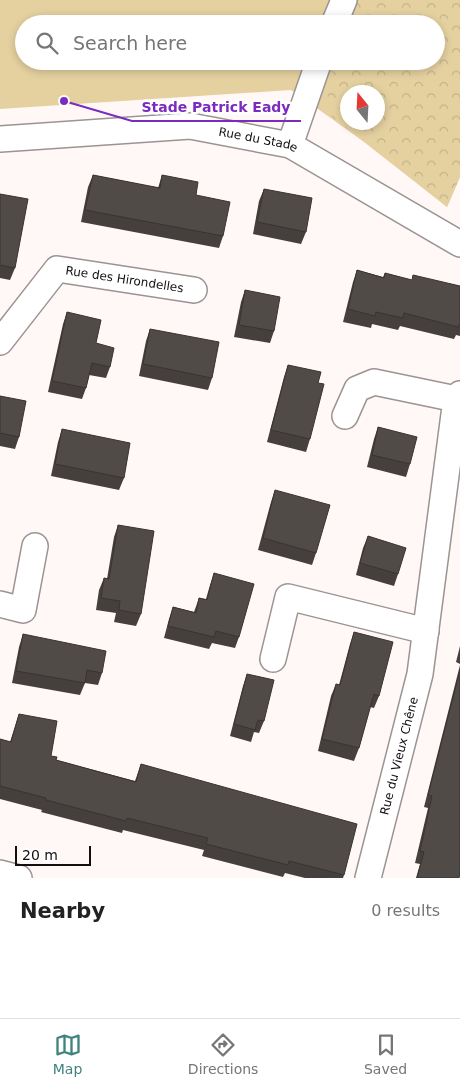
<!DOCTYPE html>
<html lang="en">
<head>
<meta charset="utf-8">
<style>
	body { margin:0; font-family:"DejaVu Sans",sans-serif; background:#f2f2f2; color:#222 }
	.compass { position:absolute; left:340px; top:85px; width:45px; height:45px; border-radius:50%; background:#fff; box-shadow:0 2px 8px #0003; rotate:342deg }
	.scale { position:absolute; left:15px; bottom:12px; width:76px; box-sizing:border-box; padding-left:5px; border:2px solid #120f0f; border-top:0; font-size:14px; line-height:18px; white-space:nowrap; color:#120f0f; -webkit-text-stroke:4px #fff; paint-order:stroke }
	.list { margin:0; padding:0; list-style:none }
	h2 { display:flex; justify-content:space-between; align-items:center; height:65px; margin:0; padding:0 20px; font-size:21px }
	h2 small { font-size:16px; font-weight:400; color:#767676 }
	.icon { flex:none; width:28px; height:28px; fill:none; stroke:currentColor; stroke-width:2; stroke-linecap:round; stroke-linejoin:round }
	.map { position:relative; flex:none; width:460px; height:878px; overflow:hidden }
	.search { position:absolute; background:#fff; box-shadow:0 2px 8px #0003; left:15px; right:15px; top:15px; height:55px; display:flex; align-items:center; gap:12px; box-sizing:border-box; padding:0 18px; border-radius:28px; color:#767676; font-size:19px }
	.sheet { height:140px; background:#fff }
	nav { display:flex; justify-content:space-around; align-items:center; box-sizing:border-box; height:70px; border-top:1px solid #e0e0e0; background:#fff; font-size:14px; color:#767676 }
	nav a { display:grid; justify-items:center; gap:2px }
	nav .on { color:#3e847d }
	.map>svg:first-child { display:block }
	.grass { fill:#e5d1a0; fill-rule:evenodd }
	.forest { fill:url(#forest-crowns); fill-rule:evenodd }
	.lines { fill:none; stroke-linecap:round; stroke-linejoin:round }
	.minor-casing { stroke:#9c9493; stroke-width:28 }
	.minor { stroke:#fff; stroke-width:25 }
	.wall { fill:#45403d }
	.building { fill:#504b47; stroke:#383432 }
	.labels { text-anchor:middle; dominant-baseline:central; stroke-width:5; stroke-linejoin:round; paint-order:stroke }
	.street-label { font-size:12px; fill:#120f0f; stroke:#fff }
	.leader { fill:none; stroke:#7b2cbf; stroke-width:2 }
	.callout-dot { fill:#7b2cbf; stroke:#fff; stroke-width:2 }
	.callout-label { font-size:14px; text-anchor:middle; font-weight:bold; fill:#7b2cbf; stroke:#fff; stroke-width:5; stroke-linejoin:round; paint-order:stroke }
</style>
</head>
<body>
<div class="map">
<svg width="460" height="878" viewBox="0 0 460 878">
	<defs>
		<pattern id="forest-crowns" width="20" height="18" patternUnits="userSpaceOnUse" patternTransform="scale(1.25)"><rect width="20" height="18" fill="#e5d1a0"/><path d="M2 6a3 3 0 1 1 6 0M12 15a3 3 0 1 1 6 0" fill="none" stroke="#c3b289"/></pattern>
	</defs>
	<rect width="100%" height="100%" fill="#fff8f7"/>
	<path class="grass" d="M0,0H460V177L447,207L380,153L291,90L0,109ZM24,24H436V61H24ZM348,92H378V122H348Z"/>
	<path class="forest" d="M354,0H460V177L447,207L332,117L327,93L332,61H436V24H345ZM348,92H378V122H348Z"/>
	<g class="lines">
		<g class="minor-casing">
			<g id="minor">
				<path d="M334,24L344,0"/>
				<path id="s1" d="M0,139L190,126L290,145L460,244"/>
				<path d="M290,145L319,61"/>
				<path id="s2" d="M0,342L57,269L194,290"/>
				<path d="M345,416L357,389L374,382L456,399"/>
				<path d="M0,604L23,610L35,546"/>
				<path d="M273,659L288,597L426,631"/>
				<path d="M0,873L19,878"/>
				<path id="s3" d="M368,878L420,674L456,399L460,394"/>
			</g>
		</g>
		<use href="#minor" class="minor"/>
	</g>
	<g class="wall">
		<path d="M93,175L158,188L162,175L196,195L223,236L219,248L81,222L88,187Z"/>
		<path d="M264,189L306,232L301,244L253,234L259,201Z"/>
		<path d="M0,194L15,268L10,280L0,278Z"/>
		<path d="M357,270L383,277L385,273L411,280L460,286V336L456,335L454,339L400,326L398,330L372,324L371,328L343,322L353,282Z"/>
		<path d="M245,290L274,331L270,343L234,337L241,302Z"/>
		<path d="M67,312L96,343L110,367L106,378L89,375L86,388L82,399L48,392L63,324Z"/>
		<path d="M150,329L212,378L208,390L139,376L146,341Z"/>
		<path d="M288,365L318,383L310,439L306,452L267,442L284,377Z"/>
		<path d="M0,396L19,437L15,449L0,446Z"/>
		<path d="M378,427L410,464L406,477L367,467L374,439Z"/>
		<path d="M62,429L124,478L119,490L51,476L58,442Z"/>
		<path d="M275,490L316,553L312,565L258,550L271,502Z"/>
		<path d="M118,525L141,614L136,626L114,622L116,613L96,610L99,590L104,578L107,579L114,537Z"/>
		<path d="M368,536L398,574L394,586L356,575L363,548Z"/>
		<path d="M214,573L239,637L235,648L212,643L209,649L164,638L169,619L173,607L194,612L199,598L206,599L210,585Z"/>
		<path d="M354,632L379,696L374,708L370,707L359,748L354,761L318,751L331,696L336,684L339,685L350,644Z"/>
		<path d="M23,634L102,673L98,685L85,683L80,695L12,683L19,647Z"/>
		<path d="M460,646V664L456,662Z"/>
		<path d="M460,665V872L459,878H416L420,864L415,863L428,808L424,807Z"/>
		<path d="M247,674L264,721L259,733L254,732L251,742L230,736L243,686Z"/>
		<path d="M19,714L51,756L56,760L135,781L141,764L344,875L343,878H305L285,873L283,877L202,856L204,850L123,830L122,833L41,812L42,810L0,799V739L10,742Z"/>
	</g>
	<g class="building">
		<path d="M93,175L160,188L162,175L198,182L196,195L230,202L223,236L85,210Z"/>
		<path d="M264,189L312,198L306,232L257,222Z"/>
		<path d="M0,194L28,199L15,268L0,265Z"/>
		<path d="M357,270L384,278L385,273L412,280L413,275L460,286V323L458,327L404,313L403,318L376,312L375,316L348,309Z"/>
		<path d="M245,290L280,297L274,331L239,325Z"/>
		<path d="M67,312L101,320L96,343L114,348L110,367L92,363L86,388L52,381Z"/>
		<path d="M150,329L219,342L212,378L143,364Z"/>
		<path d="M288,365L321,372L318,383L324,384L310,439L271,430Z"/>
		<path d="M0,396L26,401L19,437L0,433Z"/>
		<path d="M378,427L417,437L410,464L372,455Z"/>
		<path d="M62,429L130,443L124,478L55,464Z"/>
		<path d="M275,490L330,505L316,553L263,538Z"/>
		<path d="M118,525L154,531L141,614L119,610L120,601L101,598L104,578L109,579Z"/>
		<path d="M368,536L406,548L398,574L360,563Z"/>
		<path d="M214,573L254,584L239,637L216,631L214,637L168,626L173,607L196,613L199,598L207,600Z"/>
		<path d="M354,632L393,642L379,696L374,694L359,748L322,739L336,684L340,685Z"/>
		<path d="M23,634L106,651L102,673L87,670L85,683L16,671Z"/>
		<path d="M460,670V872L459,878H417L424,852L420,851L432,796L428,795Z"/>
		<path d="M247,674L274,680L264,721L258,720L255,730L234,724Z"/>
		<path d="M19,714L57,721L51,756L57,757L56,760L136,782L141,764L357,824L344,875L289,861L288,865L206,844L208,838L127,818L126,821L46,800V798L0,786V739L11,742Z"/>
	</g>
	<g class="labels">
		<g class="street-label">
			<text stroke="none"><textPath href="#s1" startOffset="260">Rue du Stade</textPath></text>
			<text stroke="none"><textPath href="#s2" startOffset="161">Rue des Hirondelles</textPath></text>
			<text stroke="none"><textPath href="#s3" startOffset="126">Rue du Vieux Chêne</textPath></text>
		</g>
	</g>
	<path class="leader" d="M64 101L132 121H301"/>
	<circle class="callout-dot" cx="64" cy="101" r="5"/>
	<g class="callout-label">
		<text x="216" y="112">Stade Patrick Eady</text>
	</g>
</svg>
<svg class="compass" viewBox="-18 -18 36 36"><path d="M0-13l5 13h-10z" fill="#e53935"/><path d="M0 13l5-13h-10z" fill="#767676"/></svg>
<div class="scale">20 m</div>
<div class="search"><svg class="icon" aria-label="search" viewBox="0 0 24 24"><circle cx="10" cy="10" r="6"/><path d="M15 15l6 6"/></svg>Search here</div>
</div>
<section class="sheet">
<h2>Nearby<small>0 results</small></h2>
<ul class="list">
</ul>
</section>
<nav>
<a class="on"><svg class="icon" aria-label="map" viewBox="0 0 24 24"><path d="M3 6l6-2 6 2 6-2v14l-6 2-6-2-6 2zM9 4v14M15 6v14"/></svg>Map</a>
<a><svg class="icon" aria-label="directions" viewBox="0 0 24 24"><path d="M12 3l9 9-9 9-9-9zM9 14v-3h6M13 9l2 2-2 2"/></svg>Directions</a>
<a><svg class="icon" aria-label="saved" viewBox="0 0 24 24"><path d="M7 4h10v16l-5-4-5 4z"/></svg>Saved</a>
</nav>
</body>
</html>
